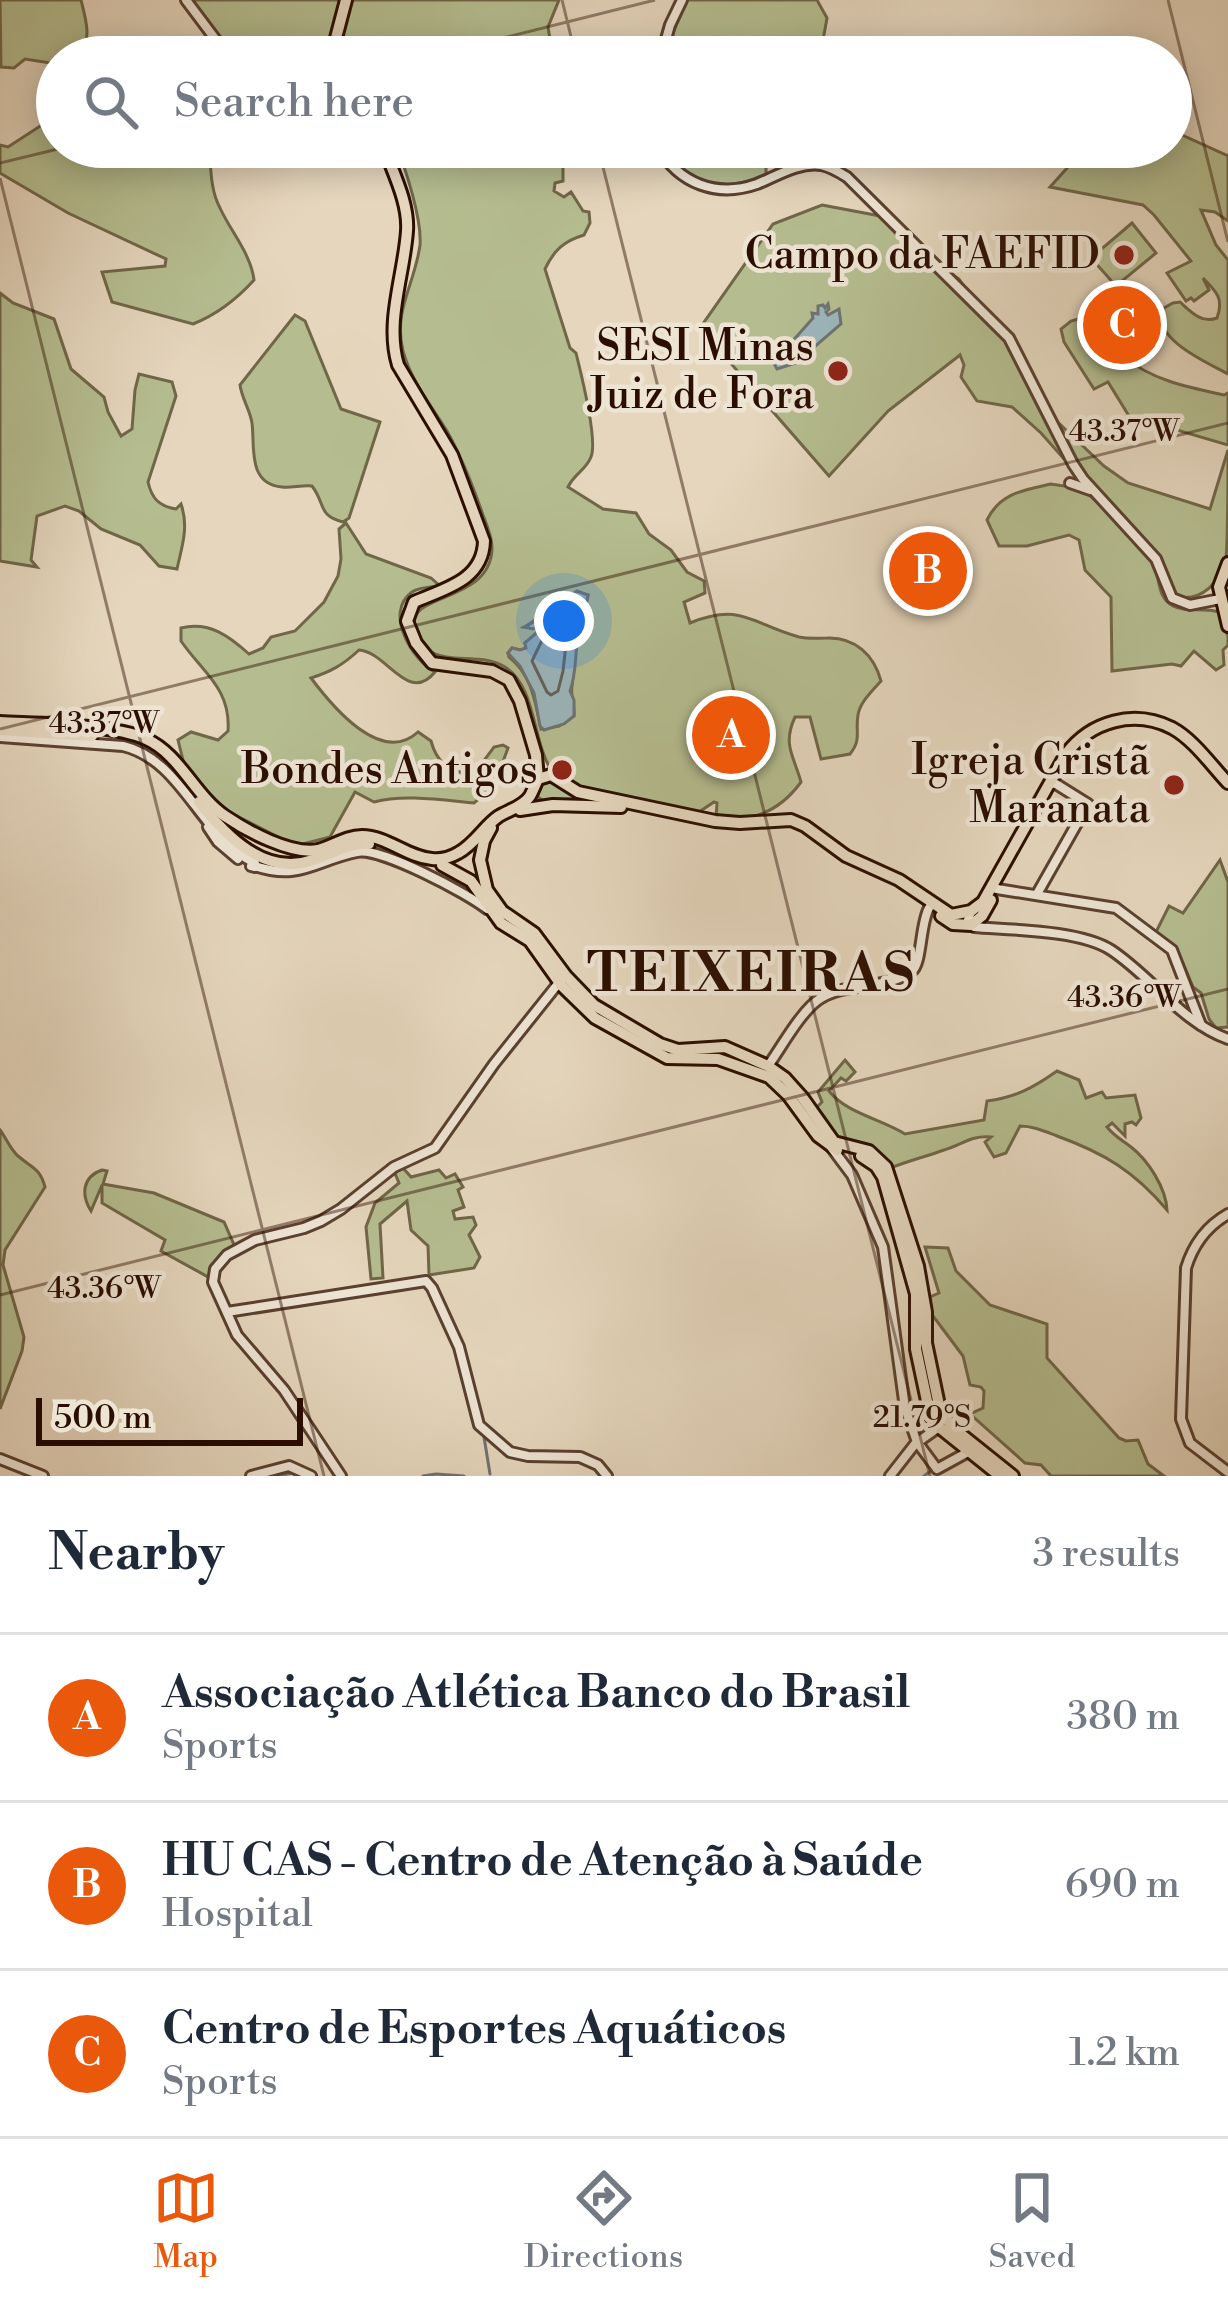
<!DOCTYPE html>
<html lang="en">
<head>
<meta charset="utf-8">
<style>
	body { margin:0; font-family:"Libre Bodoni",serif; background:#f6f6f7; color:#1f2937 }
	.scale { position:absolute; left:36px; bottom:30px; width:267px; box-sizing:border-box; padding-left:12px; border:6px solid #2b0e00; border-top:0; font-size:33px; line-height:42px; white-space:nowrap; color:#2b0e00; -webkit-text-stroke:9px #eee4d4; paint-order:stroke }
	.you { position:absolute; left:564px; top:621px; width:42px; height:42px; margin:-30px; border:9px solid #fff; border-radius:50%; background:#1a73e8; box-shadow:0 0 0 18px #1a73e833 }
	.badge { display:grid; place-items:center; width:78px; height:78px; border-radius:50%; background:#ea580c; color:#fff; font-size:39px; font-weight:700 }
	.pin { position:absolute; translate:-50% -50%; border:6px solid #fff; box-shadow:0 3px 12px #0006 }
	.list { margin:0; padding:0; list-style:none }
	h2 { display:flex; justify-content:space-between; align-items:center; height:156px; margin:0; padding:0 48px; font-size:51px }
	h2 small { font-size:39px; font-weight:400; color:#747a83 }
	.list li { display:grid; grid-template-columns:78px 1fr auto; gap:36px; align-items:center; box-sizing:border-box; height:168px; padding:0 48px; border-top:3px solid #e0e1e3 }
	.list b { display:block; font-size:45px; white-space:nowrap }
	.list p { margin:0; font-size:39px; white-space:nowrap; color:#747a83 }
	.list em { font-size:39px; font-style:normal; color:#747a83 }
	.icon { flex:none; width:66px; height:66px; fill:none; stroke:currentColor; stroke-width:2; stroke-linecap:round; stroke-linejoin:round }
	.map { position:relative; flex:none; width:1228px; height:1476px; overflow:hidden }
	.search { position:absolute; background:#fff; box-shadow:0 6px 30px #0003; left:36px; right:36px; top:36px; height:132px; display:flex; align-items:center; gap:30px; box-sizing:border-box; padding:0 42px; border-radius:66px; color:#747a83; font-size:45px }
	.sheet { height:660px; background:#fff }
	nav { display:flex; justify-content:space-around; align-items:center; box-sizing:border-box; height:168px; border-top:3px solid #e0e1e3; background:#fff; font-size:33px; color:#747a83 }
	nav a { display:grid; justify-items:center; gap:6px }
	nav .on { color:#ea580c }
	.map>svg:first-child { display:block }
	.green { fill:#b5bd90; stroke:#706648; stroke-width:3; fill-rule:evenodd }
	.water { fill:#9bb6bc; stroke:#6e7371; stroke-width:3 }
	.lines { fill:none; stroke-linecap:round; stroke-linejoin:round }
	.shore { stroke:#63625e; stroke-width:3 }
	.stream { stroke:#6e7371; stroke-width:3 }
	.minor-casing { stroke:#5a402f; stroke-width:14 }
	.major-casing { stroke:#2b0e00; stroke-width:16 }
	.minor { stroke:#eee4d4; stroke-width:8 }
	.major { stroke:#e5d6bd; stroke-width:10 }
	.ticks { fill:none; stroke:#2b0e00; stroke-width:3; stroke-opacity:0.45 }
	.poi-dot { fill:#8f2418; stroke:#eee4d4; stroke-width:4.5 }
	.labels { text-anchor:middle; dominant-baseline:central; stroke-width:9; stroke-linejoin:round; paint-order:stroke }
	.poi-label { font-size:42px; fill:#2b0e00; stroke:#eee4d4; text-anchor:end }
	.district-label { font-size:54px; font-weight:bold; letter-spacing:3px; fill:#2b0e00; stroke:#eee4d4 }
	.ticks-label { font-size:30px; text-anchor:middle; fill:#2b0e00; stroke:#eee4d4; stroke-width:9; stroke-linejoin:round; paint-order:stroke }
</style>
</head>
<body>
<div class="map">
<svg width="1228" height="1476" viewBox="0 0 1228 1476">
	<rect width="100%" height="100%" fill="#e5d6bd"/>
	<filter id="stains"><feTurbulence type="fractalNoise" baseFrequency=".00167" numOctaves="4"/><feColorMatrix values="0 0 0 0 .2 0 0 0 0 .09 0 0 0 0 .02 0 0 0 .5 -.17"/></filter>
	<radialGradient id="worn" r=".72"><stop offset=".6" stop-color="#630" stop-opacity="0"/><stop offset="1" stop-color="#630" stop-opacity=".3"/></radialGradient>
	<g class="green">
		<path d="M0,0H81C86,20 91,35 82,55L57,57V64L25,59L14,68L1,67Z"/>
		<path d="M188,0H559L548,27L553,57H251C217,47 208,27 188,0Z"/>
		<path d="M687,0H817L827,18L820,57H665L669,42Z"/>
		<path d="M45,93L57,108V147H122L138,150L141,147H219L210,159C211,176 212,193 220,208C231,232 251,254 254,280C236,300 218,314 193,324L112,302L102,272L165,266L166,259L68,213L0,173V145L8,147L45,123Z"/>
		<path d="M1171,130L1228,156V221L1215,212L1201,210L1216,245L1228,260V374C1206,362 1152,339 1162,309L1173,303L1180,302C1191,312 1202,324 1217,318C1224,299 1217,292 1203,278L1209,290L1194,301L1191,298L1186,301L1167,273L1191,261L1154,215L1143,205L1050,187L1086,147H1171Z"/>
		<path d="M397,147H566L563,159V181L555,183L554,191L564,197L571,192L583,211L589,212L590,223L584,235C564,241 554,250 545,269L570,348L576,353C581,373 598,440 591,457C586,470 574,474 568,487L603,509L636,513L649,534L671,550L687,572L704,581L705,593L684,602L690,623C742,602 751,624 799,637C809,639 817,638 827,638C855,637 874,655 881,681C873,690 860,702 858,715C855,732 862,739 850,754L821,759L810,717H795C782,745 794,756 801,782C780,811 751,823 716,818L717,803L714,802L696,814L589,796L585,804C567,804 539,810 534,788L553,773C532,743 537,687 505,667C472,647 427,676 415,626C407,593 489,603 492,550C493,539 487,525 483,515C473,486 462,458 447,431C431,405 411,381 403,351C393,310 415,284 420,245C422,219 406,171 397,147ZM574,593L588,595C586,608 581,621 578,635C575,652 574,669 572,686C570,696 575,705 574,716L559,726L541,729C535,701 532,675 509,657L508,653L512,648L520,650L527,648L525,643L542,628L525,627Z"/>
		<path d="M661,147H781L775,159L766,163V174C720,195 692,186 661,147Z"/>
		<path d="M822,205L880,216L901,239L959,279L978,306L1000,331L1045,410L1104,466L1128,483L1210,509L1228,450C1228,476 1228,536 1226,559C1220,582 1203,601 1178,597L1168,585L1159,555L1082,472L1064,459L1041,433L1012,407L977,401L961,377L964,365L960,355L888,411L829,476L700,328L773,224Z"/>
		<path d="M1132,223L1156,253L1116,286L1091,258Z"/>
		<path d="M0,293L13,303L54,319L71,369L104,397L108,412L121,436L132,429L135,390L139,374L172,382L176,396L148,482C152,499 159,506 176,509L181,504C189,527 182,546 177,569L159,566L140,545L101,529L79,511L65,506L37,516L31,560L37,567L0,561Z"/>
		<path d="M295,315L305,321L341,409L380,422L349,518L343,522C317,515 326,504 312,486C301,485 292,488 282,487C247,484 255,446 252,423C250,410 242,399 240,385Z"/>
		<path d="M1086,317C1108,323 1110,343 1125,357C1150,380 1192,388 1224,395L1228,393V445L1129,416L1108,382L1094,389L1064,342L1061,329L1071,321Z"/>
		<path d="M1051,484C1060,486 1071,486 1080,489C1094,495 1145,550 1153,564C1161,578 1156,597 1173,606C1186,613 1203,607 1219,612L1228,636V645L1223,650L1224,665L1216,670L1194,651L1181,666L1172,664L1112,671L1111,597L1085,570L1079,540L1069,535L1027,546H999L987,520C1000,493 1024,490 1051,484Z"/>
		<path d="M346,523L366,554L431,578L440,586C430,587 419,587 412,592C383,613 413,661 435,672C408,705 387,652 359,650C343,665 330,672 311,678C332,706 381,766 418,732L431,741C437,764 451,773 474,774L494,747L503,745L508,748L494,786L474,803C442,800 403,794 374,802L355,792L330,837L303,844L290,843L225,810L214,802L185,768L178,740L191,732L218,740L228,731C231,688 202,672 181,641V628C209,621 229,636 249,654L263,648L271,637L295,631L324,602L338,576L341,559L339,529Z"/>
		<path d="M1220,860L1228,882V1027L1216,1028L1209,1019L1201,993L1193,987L1176,947L1156,932L1169,906L1183,913Z"/>
		<path d="M845,1060L855,1072L846,1081L841,1078L829,1091C846,1113 881,1119 905,1134L984,1120L987,1101C1016,1097 1033,1088 1057,1071L1079,1080L1086,1098L1102,1092L1106,1098L1135,1095L1141,1118L1136,1125L1132,1122L1125,1124V1136L1112,1123L1107,1127C1114,1136 1122,1140 1131,1147C1148,1160 1166,1188 1167,1210C1134,1171 1104,1153 1057,1136C1044,1131 1033,1126 1020,1126L1006,1153L994,1157L985,1142L991,1137C971,1135 962,1145 944,1150C925,1157 907,1161 888,1169L831,1138L815,1109L822,1102L818,1092Z"/>
		<path d="M0,1130C6,1138 11,1150 18,1156C32,1168 40,1168 45,1187L5,1250L3,1265L24,1337L22,1351L0,1409Z"/>
		<path d="M403,1168L411,1177L439,1170L446,1178L455,1174L463,1187L458,1190L464,1207L453,1211L455,1219L473,1217L476,1225L469,1235L480,1257L474,1268L429,1275L428,1246L411,1230L407,1201L380,1224L383,1278L371,1279L366,1227L375,1203L399,1183L394,1171Z"/>
		<path d="M102,1170L107,1171L103,1184L154,1193L224,1222L235,1247L217,1260L210,1278L161,1251L165,1240L102,1203V1185L91,1211C81,1195 82,1177 102,1170Z"/>
		<path d="M925,1247L948,1248L956,1271L990,1305L1047,1324V1358L1119,1438L1126,1441L1138,1440L1148,1464L1164,1476H1051L1041,1465L1025,1463L970,1414L983,1408L984,1391L981,1387L970,1385L963,1356L930,1312V1297L939,1293Z"/>
	</g>
	<g class="water">
		<path d="M828,304L829,309L826,312L828,315L839,309L841,324L796,363L777,369L773,362L777,352L790,344L813,318L812,313L818,314V306L823,305L825,308Z"/>
		<path d="M577,591L588,595C586,611 579,626 577,643C575,660 576,675 570,691L574,700V716L564,724L544,730L540,726L534,693L520,666L508,653L512,648L520,650L526,648L525,643L542,628L538,626L533,629L524,627C543,618 563,602 577,591Z"/>
	</g>
	<g class="lines">
		<path class="shore" d="M560,620L565,621L568,626L563,671L558,691L551,695L547,692L532,661L548,628Z"/>
		<g class="stream">
			<path d="M484,1437L490,1474"/>
			<path d="M278,1476L293,1473"/>
			<path d="M423,1476L436,1474L464,1476"/>
			<path d="M924,1476L932,1470"/>
		</g>
		<g class="minor-casing">
			<g id="minor">
				<path d="M186,0L222,48L242,57"/>
				<path d="M661,57L670,25L682,0"/>
				<path d="M658,147C679,184 717,198 757,184C777,176 798,162 821,165C831,167 839,172 847,177L1009,338L1073,464L1083,479L1156,559L1172,598L1190,605L1220,599"/>
				<path d="M1070,483L1090,490"/>
				<path d="M0,737L123,746C183,760 201,838 255,863V867L251,866L252,863"/>
				<path d="M208,827L218,842L238,859"/>
				<path d="M255,866C300,881 316,860 357,852C380,847 467,893 487,909"/>
				<path d="M997,889L1116,908L1172,950L1201,1025"/>
				<path d="M1037,894L1088,804L1056,784L1050,783"/>
				<path d="M971,911L968,920L974,927C1011,930 1080,930 1111,950C1152,977 1181,1022 1228,1039"/>
				<path d="M768,1066C781,1048 802,1009 821,998C847,982 887,990 912,971C922,964 920,924 929,908"/>
				<path d="M831,1147L852,1175L883,1247L905,1408L917,1442L937,1469L968,1452"/>
				<path d="M1228,1214C1207,1226 1193,1245 1186,1268L1181,1419L1190,1443L1228,1472"/>
				<path d="M227,1312L426,1281L432,1288L459,1347L479,1425L510,1452L528,1456L580,1457L598,1465L607,1476"/>
				<path d="M0,1459L43,1476"/>
				<path d="M251,1476L289,1466L311,1476"/>
				<path d="M341,1476L284,1390L237,1335L213,1282L215,1269L227,1255L255,1240L304,1228L321,1221L341,1209L394,1167L435,1148L494,1064L561,980"/>
				<path d="M890,1476L915,1444L939,1427"/>
			</g>
		</g>
		<g class="major-casing">
			<g id="major">
				<path d="M331,57L346,0"/>
				<path d="M384,147C393,173 409,203 407,231C404,275 385,322 398,365L452,455L484,541C483,581 443,589 414,602L407,621L416,643L432,663L492,671L509,680L520,701L536,755L538,779"/>
				<path d="M1228,563L1219,587L1228,626"/>
				<path d="M0,722C38,724 114,724 146,739C180,754 194,795 225,816C247,831 291,855 318,850C333,846 346,836 362,836C387,836 407,857 432,859C441,860 451,857 458,853C475,844 484,826 499,816C509,810 524,806 530,796C533,791 535,785 538,779L551,775L578,792L715,821L740,823L791,820L805,826L846,856L899,880L951,915L971,911L983,902L1066,754C1091,721 1134,709 1172,728C1194,740 1211,765 1228,783"/>
				<path d="M0,730L92,736"/>
				<path d="M199,802C226,836 265,877 313,860C332,854 349,842 369,844"/>
				<path d="M520,810L553,805L621,807"/>
				<path d="M491,828L484,841L480,860L487,890L502,911L534,933L566,976L594,1005L660,1044L678,1050L725,1047L768,1066L785,1078L802,1097L834,1142L869,1151L886,1167L918,1266L926,1312V1343L940,1410L953,1428L1013,1476"/>
				<path d="M442,865L471,881L501,923L530,941L562,986L595,1018L667,1058L718,1059L769,1077L788,1095L818,1136L837,1150"/>
				<path d="M941,916L953,924L971,925L982,916L991,900"/>
				<path d="M861,1156L876,1166L883,1177L916,1294V1349L930,1415L939,1427L1000,1476"/>
			</g>
		</g>
		<use href="#minor" class="minor"/>
		<use href="#major" class="major"/>
	</g>
	<path class="ticks" d="M562,0L576,57M1168,0L1228,242M427,57L655,0M598,147L930,1476M0,163L66,147M0,178L324,1476M0,729L1228,423M0,1295L1228,989"/>
	<g class="poi-dot">
		<circle cx="1124" cy="255" r="12"/>
		<circle cx="838" cy="371" r="12"/>
		<circle cx="562" cy="770" r="12"/>
		<circle cx="1174" cy="785" r="12"/>
	</g>
	<g class="labels">
		<g class="poi-label">
			<text x="1100" y="255">Campo da FAEFID</text>
			<text x="814" y="347">SESI Minas<tspan x="814" dy="48">Juiz de Fora</tspan></text>
			<text x="1150" y="761">Igreja Cristã<tspan x="1150" dy="48">Maranata</tspan></text>
			<text x="538" y="770">Bondes Antigos</text>
		</g>
		<g class="district-label">
			<text x="752" y="975">TEIXEIRAS</text>
		</g>
	</g>
	<g class="ticks-label">
		<text x="1124" y="441">43.37°W</text>
		<text x="104" y="733">43.37°W</text>
		<text x="1124" y="1007">43.36°W</text>
		<text x="104" y="1298">43.36°W</text>
		<text x="922" y="1427">21.79°S</text>
	</g>
	<rect width="100%" height="100%" filter="url(#stains)"/>
	<rect width="100%" height="100%" fill="url(#worn)"/>
</svg>
<div class="scale">500 m</div>
<div class="you"></div>
<div class="pin badge" style="left:731px;top:735px">A</div>
<div class="pin badge" style="left:928px;top:571px">B</div>
<div class="pin badge" style="left:1122px;top:325px">C</div>
<div class="search"><svg class="icon" aria-label="search" viewBox="0 0 24 24"><circle cx="10" cy="10" r="6"/><path d="M15 15l6 6"/></svg>Search here</div>
</div>
<section class="sheet">
<h2>Nearby<small>3 results</small></h2>
<ul class="list">
<li><span class="badge">A</span><div><b>Associação Atlética Banco do Brasil</b><p>Sports</p></div><em>380 m</em></li>
<li><span class="badge">B</span><div><b>HU CAS - Centro de Atenção à Saúde</b><p>Hospital</p></div><em>690 m</em></li>
<li><span class="badge">C</span><div><b>Centro de Esportes Aquáticos</b><p>Sports</p></div><em>1.2 km</em></li>
</ul>
</section>
<nav>
<a class="on"><svg class="icon" aria-label="map" viewBox="0 0 24 24"><path d="M3 6l6-2 6 2 6-2v14l-6 2-6-2-6 2zM9 4v14M15 6v14"/></svg>Map</a>
<a><svg class="icon" aria-label="directions" viewBox="0 0 24 24"><path d="M12 3l9 9-9 9-9-9zM9 14v-3h6M13 9l2 2-2 2"/></svg>Directions</a>
<a><svg class="icon" aria-label="saved" viewBox="0 0 24 24"><path d="M7 4h10v16l-5-4-5 4z"/></svg>Saved</a>
</nav>
</body>
</html>
